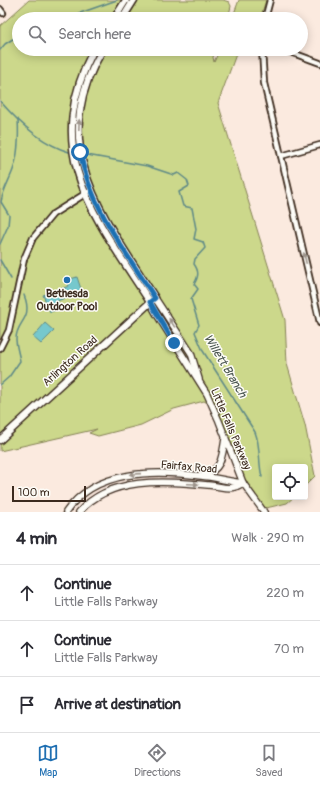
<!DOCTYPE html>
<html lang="en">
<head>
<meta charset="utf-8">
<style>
	body { margin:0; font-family:Pangolin,sans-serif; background:#f2f2f3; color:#2b2b33 }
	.controls { position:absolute; right:12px; bottom:12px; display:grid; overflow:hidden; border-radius:4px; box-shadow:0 2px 10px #0003 }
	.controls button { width:36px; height:36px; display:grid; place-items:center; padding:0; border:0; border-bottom:1px solid #e1e1e2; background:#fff; color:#2b2b33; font:20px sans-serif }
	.scale { position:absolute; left:12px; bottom:10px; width:74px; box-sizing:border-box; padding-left:4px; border:2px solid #3b2a1e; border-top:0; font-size:11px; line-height:14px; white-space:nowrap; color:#3b2a1e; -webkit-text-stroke:3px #fdfcf7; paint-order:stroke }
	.stop { position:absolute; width:12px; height:12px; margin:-9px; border:3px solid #1f6fb2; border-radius:50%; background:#fff }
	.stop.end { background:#1f6fb2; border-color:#fff; box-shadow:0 1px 4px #0008 }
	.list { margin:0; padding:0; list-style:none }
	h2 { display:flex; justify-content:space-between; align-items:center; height:52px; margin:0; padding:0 16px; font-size:17px }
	h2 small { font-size:13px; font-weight:400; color:#7c7c81 }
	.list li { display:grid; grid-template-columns:26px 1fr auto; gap:12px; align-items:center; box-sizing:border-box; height:56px; padding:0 16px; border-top:1px solid #e1e1e2 }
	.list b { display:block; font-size:15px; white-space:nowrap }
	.list p { margin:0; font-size:13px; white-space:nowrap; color:#7c7c81 }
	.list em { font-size:13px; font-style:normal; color:#7c7c81 }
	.icon { flex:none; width:22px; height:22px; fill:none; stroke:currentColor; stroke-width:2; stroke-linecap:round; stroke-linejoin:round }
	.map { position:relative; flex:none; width:320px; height:512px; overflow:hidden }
	.search { position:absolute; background:#fff; box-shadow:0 2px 10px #0003; left:12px; right:12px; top:12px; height:44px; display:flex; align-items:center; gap:10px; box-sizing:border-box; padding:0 14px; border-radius:22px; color:#7c7c81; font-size:15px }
	.sheet { height:220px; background:#fff }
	nav { display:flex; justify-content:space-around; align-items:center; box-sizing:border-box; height:56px; border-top:1px solid #e1e1e2; background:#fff; font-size:11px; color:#7c7c81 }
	nav a { display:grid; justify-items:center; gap:2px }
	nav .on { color:#1f6fb2 }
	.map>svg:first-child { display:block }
	.green { fill:#ccd88b; stroke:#848154 }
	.water { fill:#76c8cd; stroke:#5e8987 }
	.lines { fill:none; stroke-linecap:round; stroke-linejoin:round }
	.stream { stroke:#5e8987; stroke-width:1.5 }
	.minor-casing { stroke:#3b2a1e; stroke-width:8 }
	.tertiary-casing { stroke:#3b2a1e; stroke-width:8 }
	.secondary-casing { stroke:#3b2a1e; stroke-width:9 }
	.minor { stroke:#fdfcf7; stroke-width:4.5 }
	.tertiary { stroke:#fdfcf7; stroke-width:5.5 }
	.secondary { stroke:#fdfcf7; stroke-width:6 }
	.oneway { fill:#9c938a }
	.route { stroke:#1f6fb2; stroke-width:5 }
	.poi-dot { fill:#1f6fb2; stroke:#fdfcf7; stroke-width:1.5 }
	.labels { text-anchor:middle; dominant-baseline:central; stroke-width:3; stroke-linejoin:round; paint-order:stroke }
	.poi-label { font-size:11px; font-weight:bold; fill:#3b2a1e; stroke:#fdfcf7 }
	.street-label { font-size:11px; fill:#3b2a1e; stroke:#fdfcf7 }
	.water-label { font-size:12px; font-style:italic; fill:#4d5953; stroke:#fdfcf7 }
</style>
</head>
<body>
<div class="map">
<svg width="320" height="512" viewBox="0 0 320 512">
	<rect width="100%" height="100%" fill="#fbeadf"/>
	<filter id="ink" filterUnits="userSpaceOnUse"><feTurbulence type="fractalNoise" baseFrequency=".025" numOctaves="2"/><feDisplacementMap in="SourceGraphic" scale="8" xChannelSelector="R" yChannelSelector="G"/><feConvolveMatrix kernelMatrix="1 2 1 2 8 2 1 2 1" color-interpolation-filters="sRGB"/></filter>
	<g filter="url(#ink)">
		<g class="green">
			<path d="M29,0H223L229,2L231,6L228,19H19V49H217L213,57L214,62L220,49H241L235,57L218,103L285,320L287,364L305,425L315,476L305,486V467H275V497H294L287,503L262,509L243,483L213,406L204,401L174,409L141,425L98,436L89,433L97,429L0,451V26Z"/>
			<path d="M239,0H266L260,19H232Z"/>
		</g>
		<g class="water">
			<path d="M77,277L82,292L57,301L60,309L50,312L43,295L69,286L67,280Z"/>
			<path d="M45,323L54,331L41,344L33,337Z"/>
		</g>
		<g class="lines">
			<g class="stream">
				<path d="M63,19L117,0"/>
				<path d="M0,50L5,44L19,35"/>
				<path d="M0,101C19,123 42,144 69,152"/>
				<path d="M87,155L147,166L174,175L178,173L187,180L189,186L179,192L183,206L192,208L196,229L194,239L203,242L205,248L195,259L194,264C199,271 199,276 194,284L198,289L191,299L199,325L195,332L203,351L255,432C261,447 258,462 262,477"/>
				<path d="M0,244L8,226L9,215L1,202C3,190 9,181 13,170C19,153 19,136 18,119"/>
				<path d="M0,260L11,279"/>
				<path d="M0,385L9,377L20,361C19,354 16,346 16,339C16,321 34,320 24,295"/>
			</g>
			<g class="minor-casing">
				<g id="minor">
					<path d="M0,9L3,13"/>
					<path d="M265,19L270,0"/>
					<path d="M262,49L264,83L320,323"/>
					<path d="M282,49L320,63"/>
					<path d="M281,156L320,145"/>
					<path d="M0,348L9,330L24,259L33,238L53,214L88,192"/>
				</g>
			</g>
			<g class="tertiary-casing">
				<g id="tertiary">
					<path d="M155,298L191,353L199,379"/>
					<path d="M150,302L156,313L207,394L219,421L243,483L264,512"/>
					<path d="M204,475C222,470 222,456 225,439"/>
					<path d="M66,512C95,469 155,470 201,476C215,477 229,482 243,483"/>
					<path d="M79,512C110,476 164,481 208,485C222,486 230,492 243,483"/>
				</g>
			</g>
			<g class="secondary-casing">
				<g id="secondary">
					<path d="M114,19L126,0"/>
					<path d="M122,19L134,0"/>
					<path d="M94,49C40,153 95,217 150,302"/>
					<path d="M0,440L155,298C104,217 44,147 103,49"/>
				</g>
			</g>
			<use href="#minor" class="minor"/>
			<use href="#tertiary" class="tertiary"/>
			<use href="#secondary" class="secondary"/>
		</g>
		<defs><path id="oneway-solid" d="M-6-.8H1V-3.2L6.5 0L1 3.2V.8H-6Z"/></defs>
		<g class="oneway">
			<use href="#oneway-solid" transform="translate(79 125) rotate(-88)"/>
			<use href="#oneway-solid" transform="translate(305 258) rotate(-103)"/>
			<use href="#oneway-solid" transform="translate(172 323) rotate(-123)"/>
			<use href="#oneway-solid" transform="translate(135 474) rotate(176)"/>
			<use href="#oneway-solid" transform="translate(193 484) rotate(2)"/>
		</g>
	</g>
	<g class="lines" filter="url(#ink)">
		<path class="route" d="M80,152C90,207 126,252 155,298L150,302L174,343"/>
	</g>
	<circle class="poi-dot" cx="67" cy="280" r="4"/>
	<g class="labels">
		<g class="poi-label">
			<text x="67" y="293">Bethesda<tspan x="67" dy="13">Outdoor Pool</tspan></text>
		</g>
		<g class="street-label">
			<text transform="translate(70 361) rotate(-42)">Arlington Road</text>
			<text transform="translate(231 429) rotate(67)">Little Falls Parkway</text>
			<text transform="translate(189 467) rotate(5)">Fairfax Road</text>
		</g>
		<g class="water-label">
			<text transform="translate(225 366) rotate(59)">Willett Branch</text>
		</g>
	</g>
</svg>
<div class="controls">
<button><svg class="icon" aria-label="locate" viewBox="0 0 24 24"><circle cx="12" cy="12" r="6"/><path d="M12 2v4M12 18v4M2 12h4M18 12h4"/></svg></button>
</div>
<div class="scale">100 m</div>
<div class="stop" style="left:80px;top:152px"></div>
<div class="stop end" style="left:174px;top:343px"></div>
<div class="search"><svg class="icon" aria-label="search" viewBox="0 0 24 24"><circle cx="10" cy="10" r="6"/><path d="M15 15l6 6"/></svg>Search here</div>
</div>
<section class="sheet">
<h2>4 min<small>Walk · 290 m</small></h2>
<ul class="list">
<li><svg class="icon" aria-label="ahead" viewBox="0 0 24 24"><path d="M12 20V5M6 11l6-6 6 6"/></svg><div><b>Continue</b><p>Little Falls Parkway</p></div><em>220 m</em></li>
<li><svg class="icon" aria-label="ahead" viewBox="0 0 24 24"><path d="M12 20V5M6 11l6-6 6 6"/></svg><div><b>Continue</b><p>Little Falls Parkway</p></div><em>70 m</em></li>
<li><svg class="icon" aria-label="arrive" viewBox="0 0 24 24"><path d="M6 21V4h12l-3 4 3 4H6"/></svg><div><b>Arrive at destination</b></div></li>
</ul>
</section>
<nav>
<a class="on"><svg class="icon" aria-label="map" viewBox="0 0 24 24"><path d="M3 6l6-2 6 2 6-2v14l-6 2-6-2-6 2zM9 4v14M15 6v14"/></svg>Map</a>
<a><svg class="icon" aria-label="directions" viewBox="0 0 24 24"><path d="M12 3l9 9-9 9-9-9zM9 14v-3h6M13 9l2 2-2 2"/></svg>Directions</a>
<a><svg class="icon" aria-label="saved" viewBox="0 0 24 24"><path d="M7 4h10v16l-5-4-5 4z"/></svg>Saved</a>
</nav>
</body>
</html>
